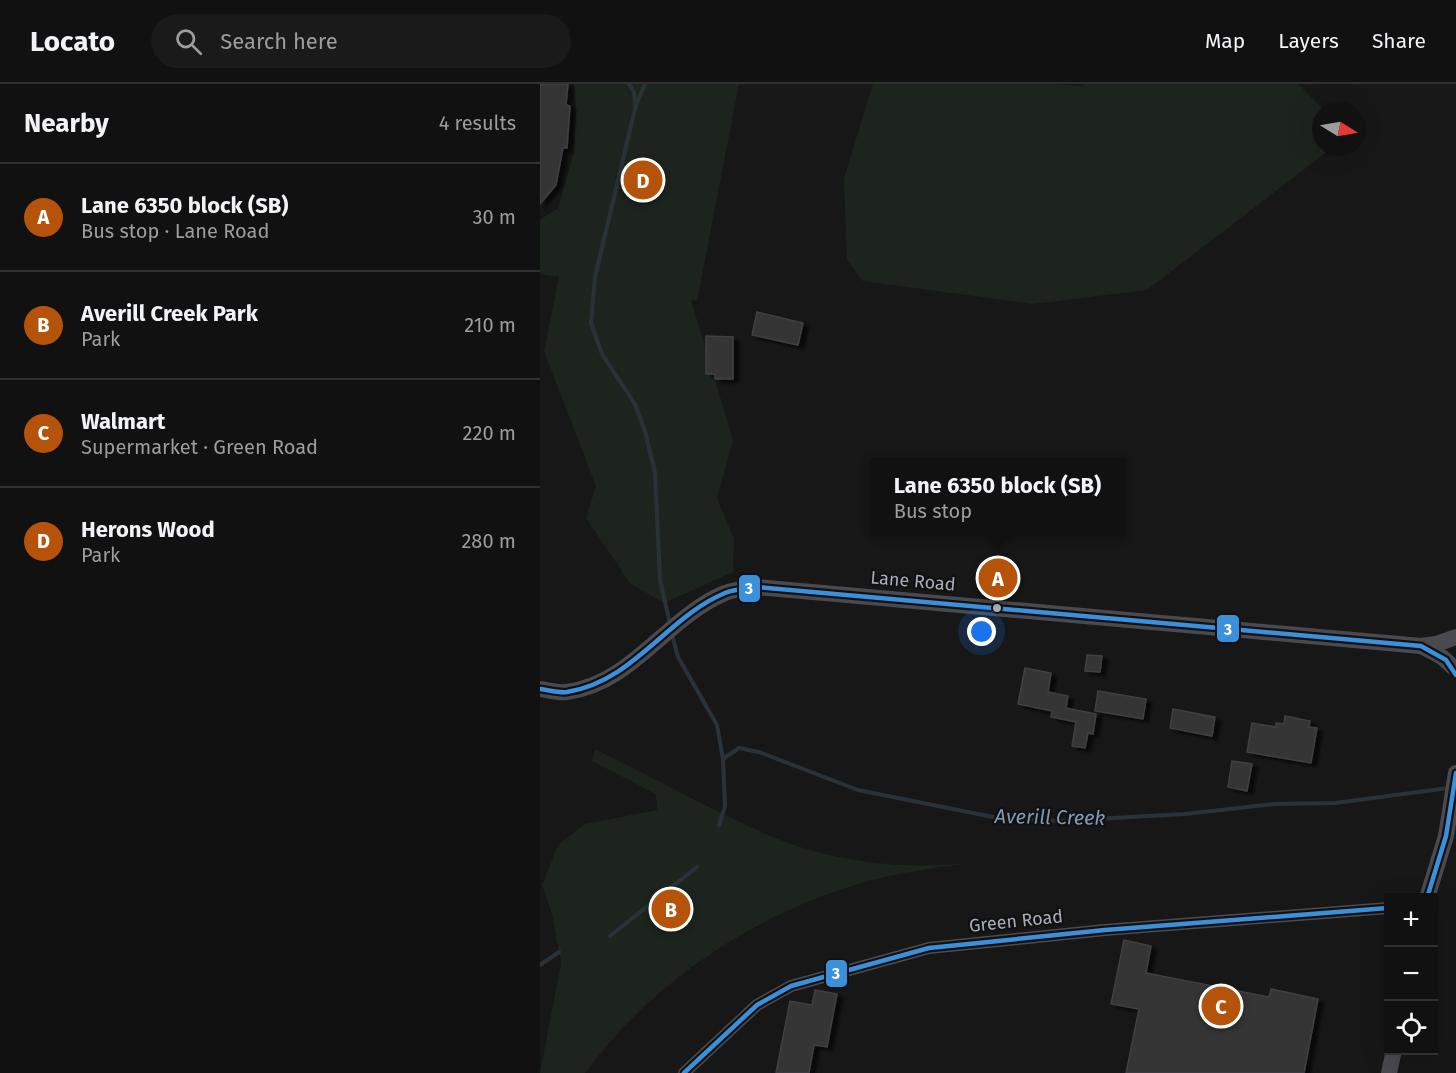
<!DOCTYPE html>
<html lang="en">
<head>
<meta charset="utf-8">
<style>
	body { margin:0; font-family:"Fira Sans",sans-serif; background:#1a1a1a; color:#f1f3f6 }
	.controls { position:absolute; right:18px; bottom:18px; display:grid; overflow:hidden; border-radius:0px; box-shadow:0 6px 24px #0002 }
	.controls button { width:54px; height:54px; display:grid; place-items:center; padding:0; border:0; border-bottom:2px solid #303131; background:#111; color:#f1f3f6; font:30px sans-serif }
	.compass { position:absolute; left:772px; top:18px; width:54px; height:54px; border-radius:50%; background:#111; box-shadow:0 6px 24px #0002; rotate:101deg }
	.you { position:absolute; left:442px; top:548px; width:21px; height:21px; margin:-15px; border:4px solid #fff; border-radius:50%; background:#1a73e8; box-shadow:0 0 0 9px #1a73e833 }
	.badge { display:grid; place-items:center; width:39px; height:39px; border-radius:50%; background:#b45309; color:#fff; font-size:20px; font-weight:700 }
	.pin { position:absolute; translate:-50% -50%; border:3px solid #fff; box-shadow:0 2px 6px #0006 }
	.popup { position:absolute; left:330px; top:374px; width:255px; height:78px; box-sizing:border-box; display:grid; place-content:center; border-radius:0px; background:#111; filter:drop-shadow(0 2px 4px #0005); font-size:20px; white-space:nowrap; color:#9c9d9f }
	.popup b { font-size:22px; color:#f1f3f6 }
	.popup::after { content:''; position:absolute; left:50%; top:100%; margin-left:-12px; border:12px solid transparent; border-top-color:#111 }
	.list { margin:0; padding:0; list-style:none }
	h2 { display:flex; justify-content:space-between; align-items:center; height:78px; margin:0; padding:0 24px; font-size:26px }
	h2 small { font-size:20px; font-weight:400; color:#9c9d9f }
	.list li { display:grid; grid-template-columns:39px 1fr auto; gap:18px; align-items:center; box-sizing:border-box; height:108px; padding:0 24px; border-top:2px solid #303131 }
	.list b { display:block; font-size:22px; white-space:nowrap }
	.list p { margin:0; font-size:20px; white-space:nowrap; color:#9c9d9f }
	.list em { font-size:20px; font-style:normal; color:#9c9d9f }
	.icon { flex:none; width:33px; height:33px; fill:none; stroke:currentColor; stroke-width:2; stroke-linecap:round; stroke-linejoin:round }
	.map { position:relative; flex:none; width:916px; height:989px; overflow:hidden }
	header { display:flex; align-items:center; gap:36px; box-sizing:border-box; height:84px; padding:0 30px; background:#111; border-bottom:2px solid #303131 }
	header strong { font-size:28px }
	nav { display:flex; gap:33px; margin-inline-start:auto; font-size:21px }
	.search { width:420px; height:54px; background:#1a1a1a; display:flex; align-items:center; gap:15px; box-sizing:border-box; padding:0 21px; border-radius:33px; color:#9c9d9f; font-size:22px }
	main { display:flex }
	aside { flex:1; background:#111 }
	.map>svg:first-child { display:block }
	.green { fill:#1d241e }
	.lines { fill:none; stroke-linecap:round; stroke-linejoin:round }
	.stream { stroke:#2a3239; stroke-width:4 }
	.building { fill:#353536; stroke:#3f4043; stroke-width:1.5; filter:url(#shadow) }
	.street { stroke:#4b4c50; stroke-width:12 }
	.secondary { stroke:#4a4a4e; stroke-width:16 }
	.bus-1-casing { stroke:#111113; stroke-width:9 }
	.bus-1 { stroke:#3a90db; stroke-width:4.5 }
	.bus-dot { fill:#a8adb8; stroke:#111113; stroke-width:2 }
	.labels { text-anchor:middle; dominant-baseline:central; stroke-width:4.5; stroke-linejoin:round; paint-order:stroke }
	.street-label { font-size:18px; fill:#a8adb8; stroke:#111113 }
	.water-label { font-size:20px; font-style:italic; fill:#7f9bb3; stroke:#111113 }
	.line-badge { stroke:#111113; stroke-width:2 }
	.badge-label { font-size:16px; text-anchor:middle; font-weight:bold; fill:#fff }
</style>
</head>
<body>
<header>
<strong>Locato</strong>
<div class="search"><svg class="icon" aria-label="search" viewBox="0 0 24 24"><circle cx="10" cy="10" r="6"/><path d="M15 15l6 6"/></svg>Search here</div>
<nav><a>Map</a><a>Layers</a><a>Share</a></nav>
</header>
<main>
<aside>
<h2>Nearby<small>4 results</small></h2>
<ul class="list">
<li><span class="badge">A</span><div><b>Lane 6350 block (SB)</b><p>Bus stop · Lane Road</p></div><em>30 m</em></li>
<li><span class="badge">B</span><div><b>Averill Creek Park</b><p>Park</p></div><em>210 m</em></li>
<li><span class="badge">C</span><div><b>Walmart</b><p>Supermarket · Green Road</p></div><em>220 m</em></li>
<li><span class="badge">D</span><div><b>Herons Wood</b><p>Park</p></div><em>280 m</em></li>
</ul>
</aside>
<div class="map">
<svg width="916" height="989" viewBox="0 0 916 989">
	<defs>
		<filter id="shadow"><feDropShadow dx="5.5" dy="3.5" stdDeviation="1.5" flood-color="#0009"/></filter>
	</defs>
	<rect width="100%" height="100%" fill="#171717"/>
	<g class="green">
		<path d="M34,0H199L157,217L151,216L193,356L177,414L194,455L193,488L124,519L90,499L46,434L56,402L4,267L19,193L0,190V136L18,124L34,68L36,22Z"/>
		<path d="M333,0H511L542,2L545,0H758L785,27H781V63H793L607,206L493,220L323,197L307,176L304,94Z"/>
		<path d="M55,665C91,683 128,702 165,721C200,738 236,757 274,767C326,782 379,784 432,779C393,784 353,789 315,801C208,834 112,899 45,989H0L21,879L12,830L2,801L18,761L45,740L117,726L116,710L52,677Z"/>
	</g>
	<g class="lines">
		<g class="stream">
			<path d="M89,0L94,8L95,20"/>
			<path d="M105,0L96,21L55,193L51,239L62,270L95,320L105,347L115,389L120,496L130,540"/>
			<path d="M132,551L138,573L177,641L183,675L185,722L179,741"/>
			<path d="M183,675L199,664L219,668L318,706L463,735L520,737L645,730L735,720L795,719L909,704"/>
			<path d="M70,852L157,783"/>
			<path d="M0,881L19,868"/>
		</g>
	</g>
	<g class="building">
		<path d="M0,0H28L26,21L30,22L27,64H23L16,101L0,120Z"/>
		<path d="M217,228L263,239L258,261L212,251Z"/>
		<path d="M166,252L193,253V295H175V290H166Z"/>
		<path d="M547,571L562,572L560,588L545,587Z"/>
		<path d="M485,584L511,589L508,608L528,612L526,624L556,630L553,650L548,649L545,664L532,662L536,638L511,633L512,627L478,620Z"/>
		<path d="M558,607L606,615L603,635L555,627Z"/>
		<path d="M633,625L675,633L672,652L630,644Z"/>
		<path d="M745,632L770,637L769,643L777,644L771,679L707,668L712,639L736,643V639L744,640Z"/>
		<path d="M692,677L712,680L707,707L688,703Z"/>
		<path d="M584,856L611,862L606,889L729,913L731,905L778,915L764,989H586L599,925L571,920Z"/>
		<path d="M275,906L297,910L287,963L274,961L269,989H236L250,917L272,921Z"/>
	</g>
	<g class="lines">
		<path class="street" d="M144,989L217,921L251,902L389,864L565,846L848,824"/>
		<g class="secondary">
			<path d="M881,562L902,573L913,583"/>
			<path d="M0,605C8,606 19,609 27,608C93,599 127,533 185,509C194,505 207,505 217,503L881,562L896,560L916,553"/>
			<path d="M887,814L906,752L916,689"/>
			<path d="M849,989L854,966"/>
		</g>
		<g class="bus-1-casing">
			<g id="bus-1">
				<path d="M0,605C9,606 18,609 27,608C93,598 127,533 185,509C195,505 207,505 217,503L881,562L906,576L916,591"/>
				<path d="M887,814L906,752L916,689"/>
				<path d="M144,989L217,921L251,902L389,864L565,846L848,824"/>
			</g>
		</g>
		<use href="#bus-1" class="bus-1"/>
	</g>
	<circle class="bus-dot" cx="457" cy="524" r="5"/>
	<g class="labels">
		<g class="street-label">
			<text transform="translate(373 497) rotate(5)">Lane Road</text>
			<text transform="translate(476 837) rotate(-6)">Green Road</text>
		</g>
		<g class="water-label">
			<text transform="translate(510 733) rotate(1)">Averill Creek</text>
		</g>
	</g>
	<g class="line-badge">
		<rect x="198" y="490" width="23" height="29" rx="6" fill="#3a90db"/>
		<rect x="676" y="530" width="24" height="29" rx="6" fill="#3a90db"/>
		<rect x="285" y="875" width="23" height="29" rx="6" fill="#3a90db"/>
	</g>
	<g class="badge-label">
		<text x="209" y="510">3</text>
		<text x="688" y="551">3</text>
		<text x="296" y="895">3</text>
	</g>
</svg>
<div class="controls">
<button>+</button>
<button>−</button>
<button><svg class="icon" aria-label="locate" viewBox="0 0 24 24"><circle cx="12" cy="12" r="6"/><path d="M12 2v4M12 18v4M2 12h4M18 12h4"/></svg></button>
</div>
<svg class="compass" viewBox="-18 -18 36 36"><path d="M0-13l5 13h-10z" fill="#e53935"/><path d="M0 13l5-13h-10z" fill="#9c9d9f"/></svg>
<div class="you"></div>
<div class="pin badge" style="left:458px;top:494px">A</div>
<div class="popup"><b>Lane 6350 block (SB)</b>Bus stop</div>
<div class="pin badge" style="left:131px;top:825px">B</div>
<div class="pin badge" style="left:681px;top:922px">C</div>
<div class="pin badge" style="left:103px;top:96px">D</div>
</div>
</main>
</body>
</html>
